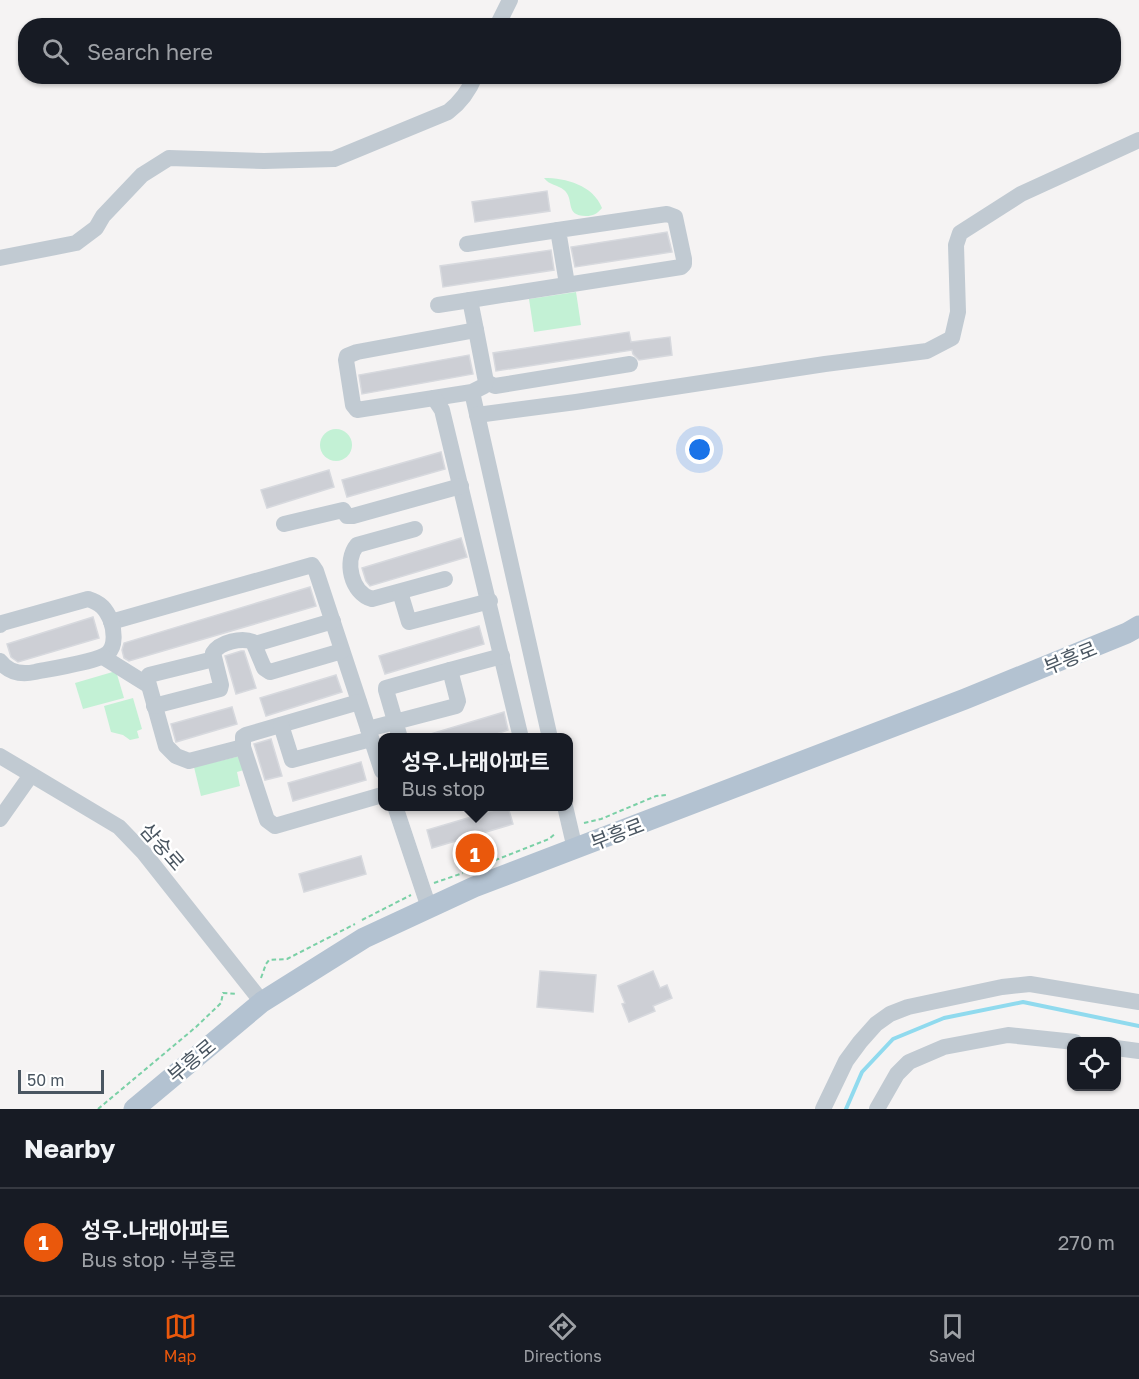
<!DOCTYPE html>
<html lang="en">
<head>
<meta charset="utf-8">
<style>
	body { margin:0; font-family:"Golos Text","Noto Sans KR",sans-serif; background:#20242c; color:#f1f3f6 }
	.controls { position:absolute; right:18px; bottom:18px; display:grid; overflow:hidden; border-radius:12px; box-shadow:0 2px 4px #0004 }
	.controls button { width:54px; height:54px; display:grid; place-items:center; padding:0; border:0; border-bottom:2px solid #363941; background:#171b24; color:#f1f3f6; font:30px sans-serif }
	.scale { position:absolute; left:18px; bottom:15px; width:86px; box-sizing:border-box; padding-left:6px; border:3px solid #4a5661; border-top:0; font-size:16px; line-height:21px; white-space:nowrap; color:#4a5661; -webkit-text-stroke:4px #fff; paint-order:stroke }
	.you { position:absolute; left:700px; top:450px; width:21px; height:21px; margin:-15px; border:4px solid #fff; border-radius:50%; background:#1a73e8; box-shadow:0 0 0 9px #1a73e833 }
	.badge { display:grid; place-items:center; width:39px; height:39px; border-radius:50%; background:#ea580c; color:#fff; font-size:20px; font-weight:700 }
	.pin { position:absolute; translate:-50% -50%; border:3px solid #fff; box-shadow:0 2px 6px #0006 }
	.popup { position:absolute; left:378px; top:733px; width:195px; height:78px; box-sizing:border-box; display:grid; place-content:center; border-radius:12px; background:#171b24; filter:drop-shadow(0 2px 4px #0005); font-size:20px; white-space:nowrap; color:#9ea1a6 }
	.popup b { font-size:22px; color:#f1f3f6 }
	.popup::after { content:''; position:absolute; left:50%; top:100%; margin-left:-12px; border:12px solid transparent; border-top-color:#171b24 }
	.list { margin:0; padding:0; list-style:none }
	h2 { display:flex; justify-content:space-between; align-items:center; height:78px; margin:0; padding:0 24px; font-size:26px }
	h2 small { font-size:20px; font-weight:400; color:#9ea1a6 }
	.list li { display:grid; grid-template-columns:39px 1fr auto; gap:18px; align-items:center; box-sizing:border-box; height:108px; padding:0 24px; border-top:2px solid #363941 }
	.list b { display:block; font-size:22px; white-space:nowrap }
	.list p { margin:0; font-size:20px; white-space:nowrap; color:#9ea1a6 }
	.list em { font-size:20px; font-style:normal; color:#9ea1a6 }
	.icon { flex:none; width:33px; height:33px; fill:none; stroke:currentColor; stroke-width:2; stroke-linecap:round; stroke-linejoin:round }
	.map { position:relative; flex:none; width:1139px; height:1109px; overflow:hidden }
	.search { position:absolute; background:#171b24; box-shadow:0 2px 4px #0004; left:18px; right:18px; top:18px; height:66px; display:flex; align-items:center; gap:15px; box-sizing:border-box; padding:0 21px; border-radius:24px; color:#9ea1a6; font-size:22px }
	.sheet { height:186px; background:#171b24 }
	nav { display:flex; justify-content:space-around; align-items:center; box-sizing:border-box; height:84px; border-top:2px solid #363941; background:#171b24; font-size:16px; color:#9ea1a6 }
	nav a { display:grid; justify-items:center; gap:3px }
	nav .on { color:#ea580c }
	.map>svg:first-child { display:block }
	.green { fill:#c3f1d5 }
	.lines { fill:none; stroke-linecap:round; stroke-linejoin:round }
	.stream { stroke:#90daee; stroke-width:4 }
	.building { fill:#cdcfd5; stroke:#d7d9de; stroke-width:1.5 }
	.path { stroke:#7ad0a6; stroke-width:2; stroke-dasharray:4.5 3; stroke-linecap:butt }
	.minor { stroke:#c1cad2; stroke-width:16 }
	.major { stroke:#b3c2d1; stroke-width:21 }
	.labels { text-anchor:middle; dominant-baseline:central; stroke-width:5; stroke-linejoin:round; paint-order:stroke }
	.street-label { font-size:20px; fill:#4a5661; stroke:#fff }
</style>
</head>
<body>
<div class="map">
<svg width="1139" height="1109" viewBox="0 0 1139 1109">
	<rect width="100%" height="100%" fill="#f5f3f3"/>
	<g class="green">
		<path d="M544,178C566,178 593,185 602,208C597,214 593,216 586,216C564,216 575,199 564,190C558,185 549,185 544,178Z"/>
		<path d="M576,292L581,325L534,332L529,299Z"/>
		<circle cx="336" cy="445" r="16"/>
		<path d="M116,671L124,698L83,709L75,683Z"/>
		<path d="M133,698L142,729L137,731L139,738L130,740L123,735L111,732L104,706Z"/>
		<path d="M240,756L244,770L237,772L240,786L201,796L194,767Z"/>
	</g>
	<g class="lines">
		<path class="stream" d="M846,1109L862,1072L893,1039L944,1018L1023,1002L1139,1026"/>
	</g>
	<g class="building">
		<path d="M547,191L550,211L475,222L472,202Z"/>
		<path d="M667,232L672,252L575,267L571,247Z"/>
		<path d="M551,250L554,270L443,287L440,266Z"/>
		<path d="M629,332L631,342L670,337L672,355L639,360L633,354L632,350L496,371L493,353Z"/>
		<path d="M469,355L473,374L362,394L359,375Z"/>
		<path d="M441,452L445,469L347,497L342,480Z"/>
		<path d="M329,470L334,487L267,508L261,490Z"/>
		<path d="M461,538L467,557L370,586L366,581L362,568Z"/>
		<path d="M310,587L316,606L129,661L124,658L122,650L124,643Z"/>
		<path d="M93,617L99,638L18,662L11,657L7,644Z"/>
		<path d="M479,626L484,644L385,674L379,656Z"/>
		<path d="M241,651H244L256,688L236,694L225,656Z"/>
		<path d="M336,675L342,692L266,716L260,698Z"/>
		<path d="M232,707L237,724L176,742L171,724Z"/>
		<path d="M504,712L508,730L485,738H427V735Z"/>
		<path d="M271,739L282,776L265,780L254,744Z"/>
		<path d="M361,762L366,780L293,801L288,783Z"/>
		<path d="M505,807H508L513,824L432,848L427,830Z"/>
		<path d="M361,856L366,874L304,892L299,874Z"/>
		<path d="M540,971L596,975L593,1012L537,1007Z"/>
		<path d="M653,971L660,988L667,985L672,998L653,1006L655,1011L629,1022L622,1004L625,1003L618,986Z"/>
	</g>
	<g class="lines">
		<g class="path">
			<path d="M584,823L601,819L656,796L666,795"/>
			<path d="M488,863L549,839L556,833"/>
			<path d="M434,883L463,873"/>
			<path d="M362,920L411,895"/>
			<path d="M261,978L266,964L269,960L287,959L355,924"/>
			<path d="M98,1109L196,1027L221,1003L223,993L237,994"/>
		</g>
		<g class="minor">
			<path d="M497,26L510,0"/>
			<path d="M467,244L558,230"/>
			<path d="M0,258L76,243L96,228L103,216L142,175L169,158L264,161L334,159L448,112C461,102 469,91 475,76"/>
			<path d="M470,300L681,267L684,264V259L675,217L667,214L558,230L567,284"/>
			<path d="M438,305L470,300L476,330"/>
			<path d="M486,382L495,386L630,364"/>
			<path d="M472,392L484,386L486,382L476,330L357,352L347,356L346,360L353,405L357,410L472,392L550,738"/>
			<path d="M434,398L442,410L521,738"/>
			<path d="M477,415L576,402L825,364L927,351L952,338L958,312L956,245L960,233L1021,194L1139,140"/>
			<path d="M284,524L343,510L347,516H353L461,486"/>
			<path d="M415,529L357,545C344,561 351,593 372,599L445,579"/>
			<path d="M400,592L409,622L490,601"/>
			<path d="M111,622L312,565L316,571L382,771"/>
			<path d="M0,625L2,623L88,599C101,603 106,609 111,621C114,630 116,646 108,653C100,661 50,669 35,672C21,675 9,673 0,661"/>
			<path d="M255,644L333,621"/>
			<path d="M103,657L148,685"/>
			<path d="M214,659L149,675L147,678L166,746L176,756L189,761L243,747"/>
			<path d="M450,670L502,656"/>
			<path d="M359,702L246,735L243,737V747L267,820L275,826L382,795"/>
			<path d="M154,706L220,689L221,685L213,653C220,642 242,637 253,642L264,668L270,672L342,651"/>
			<path d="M281,725L292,760L371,739"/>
			<path d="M368,729L456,706L458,701L450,670L386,688V690L400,738"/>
			<path d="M0,756L119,827L144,853L262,1002"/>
			<path d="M395,806L429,908"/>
			<path d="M565,806L575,849"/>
			<path d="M0,819L31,775"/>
			<path d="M1116,1048L1139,1051"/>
			<path d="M823,1109L846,1061L860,1042L876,1024L890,1014L908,1007L1002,987L1030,984L1139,1002"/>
			<path d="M877,1109L897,1074L909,1062L944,1047L1008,1035L1075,1042"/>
		</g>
		<path class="major" d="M134,1109L262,1002L364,938L474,887L965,699L1127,633L1139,626"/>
	</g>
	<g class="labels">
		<g class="street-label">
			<text transform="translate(1070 657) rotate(-22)">부흥로</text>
			<text transform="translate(617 833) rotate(-21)">부흥로</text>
			<text transform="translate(163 846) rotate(49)">삼숭로</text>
			<text transform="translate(191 1060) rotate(-40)">부흥로</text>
		</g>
	</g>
</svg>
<div class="controls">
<button><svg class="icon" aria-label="locate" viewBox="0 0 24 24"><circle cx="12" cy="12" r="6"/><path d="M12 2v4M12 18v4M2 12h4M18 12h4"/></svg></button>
</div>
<div class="scale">50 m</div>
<div class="you"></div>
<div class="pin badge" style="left:475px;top:853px">1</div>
<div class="popup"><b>성우.나래아파트</b>Bus stop</div>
<div class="search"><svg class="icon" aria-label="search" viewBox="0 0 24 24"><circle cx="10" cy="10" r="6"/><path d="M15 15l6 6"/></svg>Search here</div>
</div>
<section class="sheet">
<h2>Nearby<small></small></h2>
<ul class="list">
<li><span class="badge">1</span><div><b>성우.나래아파트</b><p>Bus stop · 부흥로</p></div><em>270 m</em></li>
</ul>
</section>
<nav>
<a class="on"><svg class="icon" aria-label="map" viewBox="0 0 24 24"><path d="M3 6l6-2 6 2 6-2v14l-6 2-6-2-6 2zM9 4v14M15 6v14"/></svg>Map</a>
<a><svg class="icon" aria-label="directions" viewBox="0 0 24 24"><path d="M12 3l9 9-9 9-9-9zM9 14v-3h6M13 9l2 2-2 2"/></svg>Directions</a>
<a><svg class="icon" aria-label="saved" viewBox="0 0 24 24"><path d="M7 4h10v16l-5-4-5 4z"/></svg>Saved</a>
</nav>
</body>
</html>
